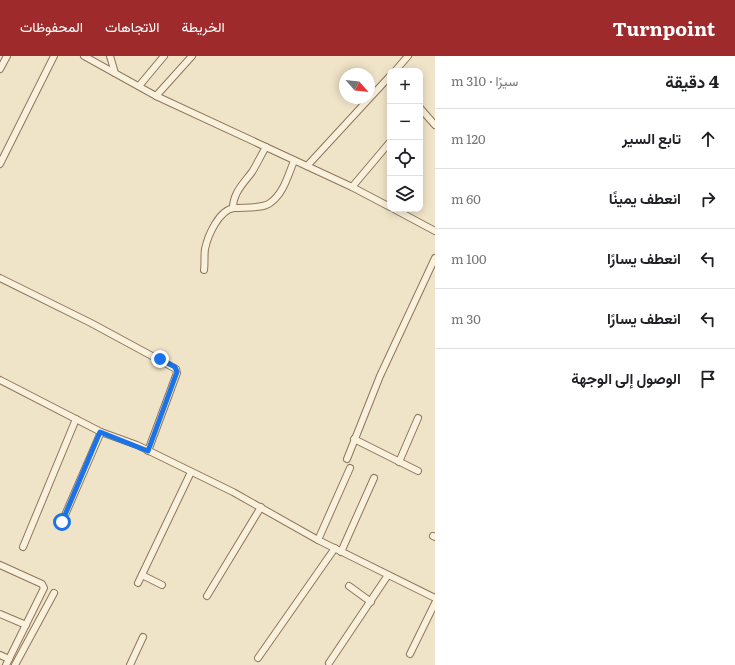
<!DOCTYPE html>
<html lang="ar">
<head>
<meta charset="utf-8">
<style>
	body { margin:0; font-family:Literata,Vazirmatn,serif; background:#f2f2f2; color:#202124; direction:rtl }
	.controls { position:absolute; right:12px; top:12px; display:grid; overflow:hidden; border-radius:8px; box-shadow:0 2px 10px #0003 }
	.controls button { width:36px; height:36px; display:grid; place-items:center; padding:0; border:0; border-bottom:1px solid #e0e0e0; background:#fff; color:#202124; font:20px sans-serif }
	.compass { position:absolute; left:339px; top:12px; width:36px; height:36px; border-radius:50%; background:#fff; box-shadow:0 2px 10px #0003; rotate:117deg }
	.stop { position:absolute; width:12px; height:12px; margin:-9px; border:3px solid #1a73e8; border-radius:50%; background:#fff }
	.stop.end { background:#1a73e8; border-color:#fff; box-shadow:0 1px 4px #0008 }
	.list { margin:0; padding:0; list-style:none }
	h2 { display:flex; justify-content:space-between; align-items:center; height:52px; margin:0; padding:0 16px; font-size:17px }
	h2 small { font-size:13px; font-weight:400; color:#757577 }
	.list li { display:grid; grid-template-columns:26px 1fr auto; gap:12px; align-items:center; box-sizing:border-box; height:60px; padding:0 16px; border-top:1px solid #e0e0e0 }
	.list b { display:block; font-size:15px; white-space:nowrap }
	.list em { font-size:13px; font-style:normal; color:#757577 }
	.icon { flex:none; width:22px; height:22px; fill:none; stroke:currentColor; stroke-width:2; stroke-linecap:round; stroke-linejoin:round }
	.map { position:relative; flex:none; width:435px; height:609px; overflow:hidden; direction:ltr }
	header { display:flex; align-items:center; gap:24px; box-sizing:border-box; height:56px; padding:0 20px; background:#9e2a2b; color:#fff }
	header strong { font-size:19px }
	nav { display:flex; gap:22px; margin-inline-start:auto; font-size:14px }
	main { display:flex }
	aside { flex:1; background:#fff }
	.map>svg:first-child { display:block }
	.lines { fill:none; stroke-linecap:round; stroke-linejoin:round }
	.minor-casing { stroke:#8d765c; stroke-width:8 }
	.minor { stroke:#faf1dc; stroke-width:6 }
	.route { stroke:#1a73e8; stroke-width:5 }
</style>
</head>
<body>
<header>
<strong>Turnpoint</strong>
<nav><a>الخريطة</a><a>الاتجاهات</a><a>المحفوظات</a></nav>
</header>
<main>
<aside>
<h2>4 دقيقة<small>سيرًا · 310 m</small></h2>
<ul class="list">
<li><svg class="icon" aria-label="ahead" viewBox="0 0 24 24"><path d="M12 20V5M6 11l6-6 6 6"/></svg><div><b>تابع السير</b></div><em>120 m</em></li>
<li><svg class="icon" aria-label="right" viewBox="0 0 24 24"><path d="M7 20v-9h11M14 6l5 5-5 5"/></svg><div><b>انعطف يمينًا</b></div><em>60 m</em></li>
<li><svg class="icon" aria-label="left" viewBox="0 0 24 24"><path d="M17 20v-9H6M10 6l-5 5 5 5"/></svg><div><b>انعطف يسارًا</b></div><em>100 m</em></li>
<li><svg class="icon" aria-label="left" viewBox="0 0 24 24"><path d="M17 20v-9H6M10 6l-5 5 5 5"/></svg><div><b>انعطف يسارًا</b></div><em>30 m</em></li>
<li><svg class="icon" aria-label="arrive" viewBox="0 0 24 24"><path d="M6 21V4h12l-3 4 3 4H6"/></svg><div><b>الوصول إلى الوجهة</b></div></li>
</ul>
</aside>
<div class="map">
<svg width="435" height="609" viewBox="0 0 435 609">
	<rect width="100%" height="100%" fill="#f0e4c8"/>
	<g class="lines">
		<g class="minor-casing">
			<g id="minor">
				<path d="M84,0L156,40L352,131L390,151"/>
				<path d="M110,0L115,17"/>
				<path d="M0,13L7,0"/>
				<path d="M395,15L408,0"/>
				<path d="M139,30L164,0"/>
				<path d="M156,40L192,0"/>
				<path d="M420,52L435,69"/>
				<path d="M0,108L54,0"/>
				<path d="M307,110L390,20"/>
				<path d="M352,131L390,86"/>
				<path d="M233,152C233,137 243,128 252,116C257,108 261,99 266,91"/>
				<path d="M394,153L435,175"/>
				<path d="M204,214C205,207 204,199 205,193C208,179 219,154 234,152C245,151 262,153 270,147C284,137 288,119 294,105"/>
				<path d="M0,222L91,267L176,313L177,317L148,395"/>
				<path d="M0,324L101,376L137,389L233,436L318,484L435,542"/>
				<path d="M354,383L418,415"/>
				<path d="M347,403L380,320L435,202"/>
				<path d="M399,406L418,362"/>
				<path d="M62,466L101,376"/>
				<path d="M433,480L435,481"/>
				<path d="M318,484L350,412"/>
				<path d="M23,491L76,363"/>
				<path d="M341,496L374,422"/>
				<path d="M0,509L42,528L44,532L6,609"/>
				<path d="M142,519L162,529"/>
				<path d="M138,527L191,416"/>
				<path d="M349,530L371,546"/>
				<path d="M207,540L261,451"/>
				<path d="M0,558L26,569"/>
				<path d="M410,598L435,547"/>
				<path d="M0,599L9,603"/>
				<path d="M258,602L335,492"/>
				<path d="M329,607L388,519"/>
				<path d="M15,609L54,537"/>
				<path d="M130,609L143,581"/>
			</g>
		</g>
		<use href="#minor" class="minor"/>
	</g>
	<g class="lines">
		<path class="route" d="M62,466L100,376L148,395L177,316L175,311L160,303"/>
	</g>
</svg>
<div class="controls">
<button>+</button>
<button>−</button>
<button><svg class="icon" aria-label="locate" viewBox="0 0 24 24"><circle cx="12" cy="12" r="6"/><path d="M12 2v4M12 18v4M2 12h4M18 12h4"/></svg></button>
<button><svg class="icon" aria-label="layers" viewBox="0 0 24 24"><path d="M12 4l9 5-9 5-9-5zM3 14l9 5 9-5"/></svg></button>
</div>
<svg class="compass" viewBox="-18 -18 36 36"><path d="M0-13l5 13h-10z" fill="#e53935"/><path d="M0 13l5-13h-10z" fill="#757577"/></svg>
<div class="stop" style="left:62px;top:466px"></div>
<div class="stop end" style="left:160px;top:303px"></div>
</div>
</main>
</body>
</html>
